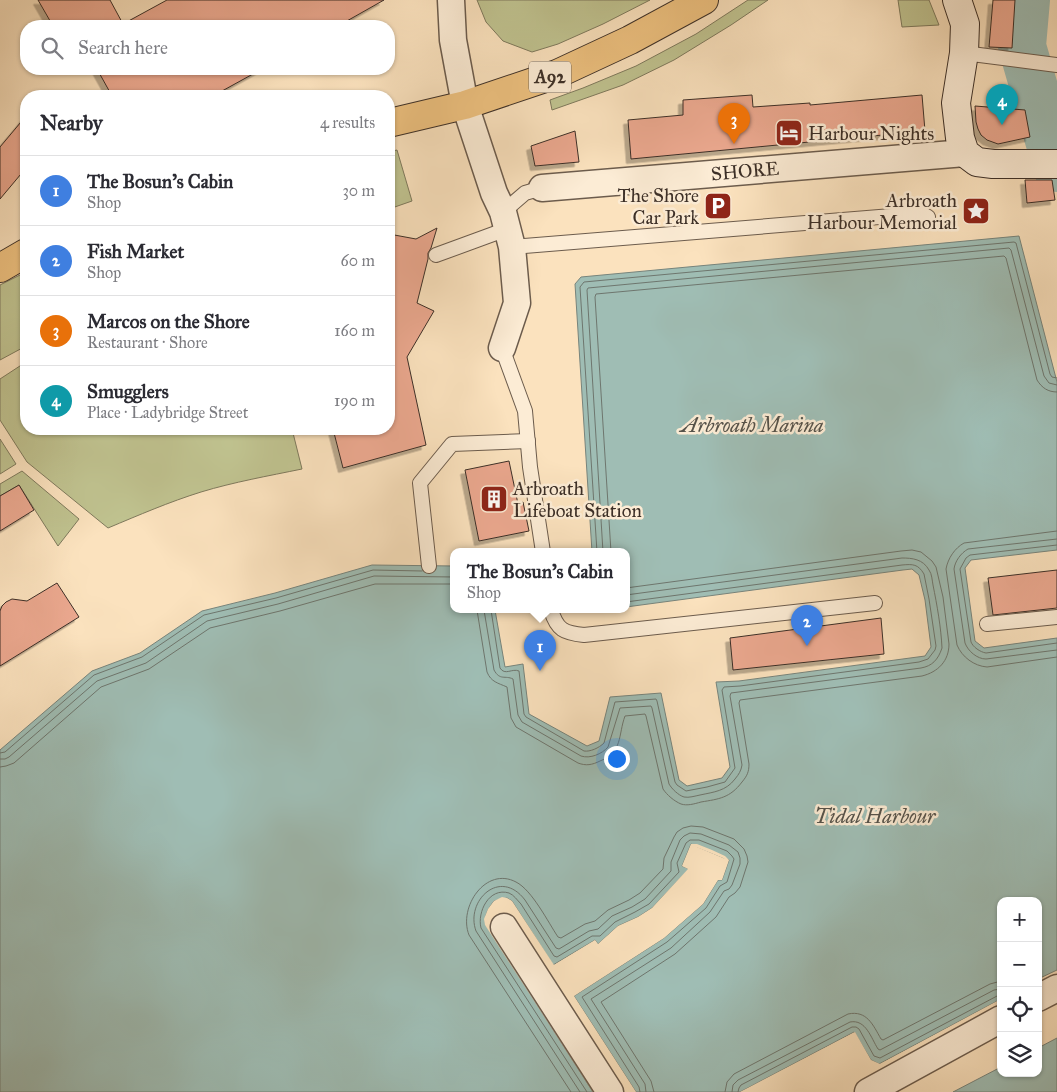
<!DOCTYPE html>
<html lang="en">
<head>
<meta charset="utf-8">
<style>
	body { margin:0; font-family:"IM FELL Great Primer",serif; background:#f7f7f7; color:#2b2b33 }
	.controls { position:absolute; right:15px; bottom:15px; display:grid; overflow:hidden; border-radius:10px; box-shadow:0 1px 4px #0004 }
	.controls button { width:45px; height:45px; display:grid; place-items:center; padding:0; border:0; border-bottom:1px solid #e1e1e2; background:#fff; color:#2b2b33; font:25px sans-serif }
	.you { position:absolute; left:616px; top:758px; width:18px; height:18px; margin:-12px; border:4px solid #fff; border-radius:50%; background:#1a73e8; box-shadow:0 0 0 8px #1a73e833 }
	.badge { display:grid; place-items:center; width:32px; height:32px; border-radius:50%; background:#0f766e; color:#fff; font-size:16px; font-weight:700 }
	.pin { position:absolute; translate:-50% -41px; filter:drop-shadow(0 1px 2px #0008) }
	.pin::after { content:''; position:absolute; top:26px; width:18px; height:15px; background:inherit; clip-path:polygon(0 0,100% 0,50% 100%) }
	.popup { position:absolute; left:450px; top:548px; width:180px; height:65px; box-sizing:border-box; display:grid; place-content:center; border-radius:10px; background:#fff; filter:drop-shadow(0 1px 4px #0005); font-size:16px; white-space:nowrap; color:#7c7c81 }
	.popup b { font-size:19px; color:#2b2b33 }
	.popup::after { content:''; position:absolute; left:50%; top:100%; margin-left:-10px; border:10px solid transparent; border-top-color:#fff }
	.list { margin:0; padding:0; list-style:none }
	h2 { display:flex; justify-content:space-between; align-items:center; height:65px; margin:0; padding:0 20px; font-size:21px }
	h2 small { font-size:16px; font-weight:400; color:#7c7c81 }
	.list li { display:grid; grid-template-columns:32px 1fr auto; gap:15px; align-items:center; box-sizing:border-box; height:70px; padding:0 20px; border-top:1px solid #e1e1e2 }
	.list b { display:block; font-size:19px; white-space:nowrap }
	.list p { margin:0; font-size:16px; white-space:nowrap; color:#7c7c81 }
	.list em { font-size:16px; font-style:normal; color:#7c7c81 }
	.icon { flex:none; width:28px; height:28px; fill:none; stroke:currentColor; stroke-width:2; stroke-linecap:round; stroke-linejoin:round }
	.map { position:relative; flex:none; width:1057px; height:1092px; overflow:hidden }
	.search { position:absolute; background:#fff; box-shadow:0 1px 4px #0004; left:20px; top:20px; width:375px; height:55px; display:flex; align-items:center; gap:12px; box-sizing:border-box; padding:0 18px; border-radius:20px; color:#7c7c81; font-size:19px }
	.panel { position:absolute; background:#fff; box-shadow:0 1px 4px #0004; left:20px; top:90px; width:375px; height:345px; border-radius:20px }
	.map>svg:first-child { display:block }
	.green { fill:#c0c390; stroke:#7e795c }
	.water { fill:#9fbdb4; stroke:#77847c }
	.pier { fill:#fbe2be }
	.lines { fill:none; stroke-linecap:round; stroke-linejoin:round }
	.shore { stroke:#6e766e; stroke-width:1 }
	.river { stroke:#9fbdb4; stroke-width:48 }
	.building { fill:#eba88f; stroke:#3c2f27; filter:url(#shadow) }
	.lane-casing { stroke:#6c5c4d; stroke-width:16 }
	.street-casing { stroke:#6c5c4d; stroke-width:29 }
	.secondary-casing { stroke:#3c2f27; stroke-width:30 }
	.primary-casing { stroke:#3c2f27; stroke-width:30 }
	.lane { stroke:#fcecd5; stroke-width:14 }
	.street { stroke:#fcecd5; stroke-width:26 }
	.secondary { stroke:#fcecd5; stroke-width:28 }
	.primary { stroke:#eec17f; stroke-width:28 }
	.labels { text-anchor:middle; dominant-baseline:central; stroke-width:5; stroke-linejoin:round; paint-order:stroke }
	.shield { fill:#fcecd5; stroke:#76685b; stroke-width:1 }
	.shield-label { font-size:18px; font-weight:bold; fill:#3c2f27 }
	.poi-label { font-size:19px; fill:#3c2f27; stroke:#fcecd5; text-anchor:start }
	.street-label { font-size:19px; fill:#3c2f27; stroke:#fcecd5 }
	.water-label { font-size:20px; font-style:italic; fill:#55524a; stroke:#fcecd5 }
</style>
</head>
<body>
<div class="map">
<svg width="1057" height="1092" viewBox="0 0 1057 1092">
	<defs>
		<filter id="shadow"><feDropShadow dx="-4.5" dy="4.5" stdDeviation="0" flood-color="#0004"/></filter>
	</defs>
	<rect width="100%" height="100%" fill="#fbe2be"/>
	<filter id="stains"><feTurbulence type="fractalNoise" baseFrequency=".004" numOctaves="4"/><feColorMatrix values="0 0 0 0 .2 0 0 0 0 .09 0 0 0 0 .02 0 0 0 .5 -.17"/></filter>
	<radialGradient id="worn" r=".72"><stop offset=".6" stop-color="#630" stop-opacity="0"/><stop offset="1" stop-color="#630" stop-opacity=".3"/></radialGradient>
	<g class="green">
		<path d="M477,0H650L603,24L558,44L532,52L503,41L486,22Z"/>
		<path d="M748,0H768L731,25L674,60L623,85L552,110L550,100L583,88L636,66L696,34Z"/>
		<path d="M898,0H929L939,25L902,27Z"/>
		<path d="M397,150L412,201L389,209V152Z"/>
		<path d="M26,272V346L0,360V285Z"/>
		<path d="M26,362V429H292L302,469C268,476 234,482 201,492C169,502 139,515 108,528L27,462L0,420V379Z"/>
		<path d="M0,439L16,464L0,474Z"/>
		<path d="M22,471L79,519L58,546L19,485L0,496V484Z"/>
	</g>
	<g class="water">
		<path d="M1019,236L1057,382V550L971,560L965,568L975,641L984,648L1057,638V970L1038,979V901H1001V999L879,1064L871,1060L854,1032L740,1092H636L574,996L664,938L703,904L718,880H722L729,860L691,844L682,866L689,869L652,908L638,917L618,926L598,944L595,940L553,965L512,901L507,898L494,901C488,909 484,915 486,925L593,1092H0V750L92,671L140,653L202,611L275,593L372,565L454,566V610H495L505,667L523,664L529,714L587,746L599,741L610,697L661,693L679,780L687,786L722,778L730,767L716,682L739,681L925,656L931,647L925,600L919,575L912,569L903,570L626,607V552H592L575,284L581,277Z"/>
		<path d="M1057,1038V1092H953L1001,1067V1073H1038V1048Z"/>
	</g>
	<g class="pier">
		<path d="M691,844H697L712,850L725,856L729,860L722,880H718L703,904L664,938L574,996L636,1092H633L572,997V995L663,936L701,902L716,878H720L726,860L723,858L711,853L696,847H692L685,865L690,867L691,870L654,910L639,919L620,928L600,947H597L594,943L554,967L551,966L510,903L506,901L502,900L495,903L490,910L487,919L488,925L596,1092H593L485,925L484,919L488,909L494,901L502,897L507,898L512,901L554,965L595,940L598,944L618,926L638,917L652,908L688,869L682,866Z"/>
		<path d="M1001,999V1002L880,1066L869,1062L854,1035L745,1092H740L855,1032L871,1060L880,1064Z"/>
	</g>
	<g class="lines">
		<g class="shore">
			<path d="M1057,531L964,543C955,548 948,558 946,569L957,645C962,657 974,666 987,667L1057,657"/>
			<path d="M1057,539L968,549C961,553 955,561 954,569L965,643C968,651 977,659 986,659L1057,650"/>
			<path d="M1057,545L970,555L966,558L960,569L971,642C973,647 980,652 986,653L1057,643"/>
			<path d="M597,552L580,287L584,282L1014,242L1016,243L1050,374L1052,377L1057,378"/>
			<path d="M603,552L587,290L588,288L1009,248L1011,250L1044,376L1049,383L1057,385"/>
			<path d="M611,552L595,297L596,294L1004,256L1006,258L1037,380C1042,388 1048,392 1057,392"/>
			<path d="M477,610L487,672C491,682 498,683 507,687L511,718L516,727L578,763C586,766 592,765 600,761C623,752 618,735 625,716L645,714L646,716L663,789C667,795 674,801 681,804C687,806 694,804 701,802C719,799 730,798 742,782C747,776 749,772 749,764L739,703L740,700L922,676C938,672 949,661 949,644L943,597L936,567L932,561L921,552L912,550L901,551L626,588"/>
			<path d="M484,610L494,670C500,681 505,675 513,679L518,715L522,722L581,756C590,759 602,754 608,747L620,708L651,706L652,708L669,784C672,789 678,795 684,797C689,798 695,796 700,795C714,792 726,791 735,779C739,774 741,771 742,765L730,696L731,693L921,668C932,666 938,660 942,648C941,627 937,605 933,585C932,580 932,574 929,570C923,559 912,558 902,558L626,595"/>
			<path d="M491,610L500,668C505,676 512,668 519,671L524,714L526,717L584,751C590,752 599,748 604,743L615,702L656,699L657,701L675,782L677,785L686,791L707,787L725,782L735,768L722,690L724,687L740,686L919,662L928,659L935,650L936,646L929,599L924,574C918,564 913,564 902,565L626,602"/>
			<path d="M0,753L5,752L94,675L142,657L204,615L276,598L373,570L422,571"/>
			<path d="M0,759H5L9,757L97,681L146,663L207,621L278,604L374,576L454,577"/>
			<path d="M0,767L6,766L14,763L101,687L149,669L210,628L280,611L375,584H454"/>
			<path d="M571,1092L469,935C458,907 486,866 516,882C532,890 548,922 558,937L561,938L585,924L595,921L608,910L629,900L640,893L663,869L664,858L674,837L677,832L683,828L691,826L703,827L734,839L744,849L747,856L748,862L740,887L735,893L729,897L716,917L675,954L601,1002L651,1081L654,1092"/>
			<path d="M580,1092L476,931C465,901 500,867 525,900L556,948L559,949L589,931L598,929L612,916L632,907L645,899L671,871V862L680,840L684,836L690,833L701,834L729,845L738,852L740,858V864L732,885L729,889L724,891L710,912L671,948L591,999L645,1084L646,1092"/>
			<path d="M587,1092L481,928C477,912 489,887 509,893C514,895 517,900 521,904L554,956L557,957L592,936H600L615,922L635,912L649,904L679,872L677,863L686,843L690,840H699L727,851L732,856L734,859L727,882L720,886L706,908L667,942L582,997L639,1087L640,1092"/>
			<path d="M725,1092L727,1082L734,1074L848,1014C867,1010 873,1025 881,1039L883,1040L990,984L1001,981"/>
			<path d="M732,1092L733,1085L738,1080L850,1022C866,1019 871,1038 878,1049L880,1050L994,990L1001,989"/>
			<path d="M738,1092L739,1088L741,1085L852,1027H856L859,1029L874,1056L880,1058L997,996L1001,995"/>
		</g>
		<path class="river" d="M1026,0L1022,46L1057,168"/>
	</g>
	<g class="building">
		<path d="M38,0H110L123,24L167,0H384L338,26H53Z"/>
		<path d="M993,0H1015L1012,48L989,47Z"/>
		<path d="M97,69H262L213,96H112Z"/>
		<path d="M752,95L753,107L810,103V105L922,95L925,131L631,159L628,120L683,115V100Z"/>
		<path d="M975,106L1025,110L1030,137L998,144L987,140L981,135L978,129L976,122Z"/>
		<path d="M26,116V168L0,199V147Z"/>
		<path d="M575,131L579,162L535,166L531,146Z"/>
		<path d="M1025,180H1052L1055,200L1027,203Z"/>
		<path d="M437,228L431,248L428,253V259L417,303L434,311L407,357L426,445L343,468L333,429H389V234L416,239Z"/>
		<path d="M509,461L518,504L523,502L529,531L479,541L465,470Z"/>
		<path d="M19,485L34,510L0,531V496Z"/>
		<path d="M1057,570V608L993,615L988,578Z"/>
		<path d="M57,583L79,617L0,666V611L2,606L6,602L12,599L27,601Z"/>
		<path d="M881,618L884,654L733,670L730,638Z"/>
	</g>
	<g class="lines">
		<g class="lane-casing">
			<g id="lane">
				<path d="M964,53L1057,65"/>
				<path d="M503,212L525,193L542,188"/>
				<path d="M512,247L904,215L917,211L928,217"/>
				<path d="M436,255L507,229"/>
				<path d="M502,348L525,411L530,467L543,552"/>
				<path d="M429,566L420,483L452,444L528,441"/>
				<path d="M551,610C557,630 564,633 584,635L875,603"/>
				<path d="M987,624L1057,617"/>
			</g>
		</g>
		<g class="street-casing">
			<g id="street">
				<path d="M451,0L453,40L465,105L494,193L503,212L512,247L517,303L502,348"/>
				<path d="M542,188L965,153"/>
				<path d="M504,927L610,1092"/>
				<path d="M1038,998L1057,988"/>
				<path d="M868,1092L1001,1019"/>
			</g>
		</g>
		<g class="secondary-casing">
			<path id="secondary" d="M957,0L965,24L964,53L956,103L960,138L965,153L977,162L993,164H1057"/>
		</g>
		<g class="primary-casing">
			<g id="primary">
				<path d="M389,123L465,105L557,74L630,40L704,0"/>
				<path d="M0,268L26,253"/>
			</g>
		</g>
		<use href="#lane" class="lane"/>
		<use href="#street" class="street"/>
		<use href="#secondary" class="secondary"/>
		<use href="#primary" class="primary"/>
	</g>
	<defs>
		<g id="hotel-square" transform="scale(1.4375)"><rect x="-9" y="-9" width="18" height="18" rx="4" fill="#8f2418" stroke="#fcecd5"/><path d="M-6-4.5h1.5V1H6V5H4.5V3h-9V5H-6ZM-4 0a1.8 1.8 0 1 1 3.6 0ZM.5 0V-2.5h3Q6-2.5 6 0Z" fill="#fff"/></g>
		<g id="parking-square" transform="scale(1.4375)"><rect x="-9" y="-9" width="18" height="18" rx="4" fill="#8f2418" stroke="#fcecd5"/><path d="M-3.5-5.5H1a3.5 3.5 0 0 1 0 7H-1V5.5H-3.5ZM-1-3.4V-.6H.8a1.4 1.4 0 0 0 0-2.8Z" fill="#fff"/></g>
		<g id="sight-square" transform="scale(1.4375)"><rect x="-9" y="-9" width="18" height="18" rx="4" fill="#8f2418" stroke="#fcecd5"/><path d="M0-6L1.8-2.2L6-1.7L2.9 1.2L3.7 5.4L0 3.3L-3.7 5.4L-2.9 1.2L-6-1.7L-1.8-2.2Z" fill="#fff"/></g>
		<g id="building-square" transform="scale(1.4375)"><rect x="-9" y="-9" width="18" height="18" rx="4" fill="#8f2418" stroke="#fcecd5"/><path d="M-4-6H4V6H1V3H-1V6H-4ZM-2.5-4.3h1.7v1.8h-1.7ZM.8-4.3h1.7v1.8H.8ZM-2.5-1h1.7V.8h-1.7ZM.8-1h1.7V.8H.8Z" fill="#fff"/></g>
	</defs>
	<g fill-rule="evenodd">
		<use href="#hotel-square" x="789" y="133"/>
		<use href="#parking-square" x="718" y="206"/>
		<use href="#sight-square" x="976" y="211"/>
		<use href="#building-square" x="494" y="499"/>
	</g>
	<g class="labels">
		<rect class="shield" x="529" y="61.5" width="42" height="31" rx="4"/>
		<g class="shield-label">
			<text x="550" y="77">A92</text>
		</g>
		<g class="poi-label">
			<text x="808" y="133">Harbour Nights</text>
			<text x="699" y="195" text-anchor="end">The Shore<tspan x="699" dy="22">Car Park</tspan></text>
			<text x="957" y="200" text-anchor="end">Arbroath<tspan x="957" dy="22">Harbour Memorial</tspan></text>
			<text x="513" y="488">Arbroath<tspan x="513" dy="22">Lifeboat Station</tspan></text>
		</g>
		<g class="street-label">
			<text transform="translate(745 171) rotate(-5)">SHORE</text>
		</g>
		<g class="water-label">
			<text x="752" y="425">Arbroath Marina</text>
			<text x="875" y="816">Tidal Harbour</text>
		</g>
	</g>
	<rect width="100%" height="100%" filter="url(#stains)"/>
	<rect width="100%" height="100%" fill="url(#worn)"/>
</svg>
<div class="controls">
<button>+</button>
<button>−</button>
<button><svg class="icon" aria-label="locate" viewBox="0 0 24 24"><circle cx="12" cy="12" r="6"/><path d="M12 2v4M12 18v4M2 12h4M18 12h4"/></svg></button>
<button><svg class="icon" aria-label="layers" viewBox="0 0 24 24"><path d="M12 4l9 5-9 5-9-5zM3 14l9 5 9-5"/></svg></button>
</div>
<div class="you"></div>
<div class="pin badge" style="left:540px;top:671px;background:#3f7fe0">1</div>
<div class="popup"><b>The Bosun's Cabin</b>Shop</div>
<div class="pin badge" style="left:807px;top:646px;background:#3f7fe0">2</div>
<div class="pin badge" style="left:734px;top:144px;background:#e8710a">3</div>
<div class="pin badge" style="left:1002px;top:125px;background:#0f9aa8">4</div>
<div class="search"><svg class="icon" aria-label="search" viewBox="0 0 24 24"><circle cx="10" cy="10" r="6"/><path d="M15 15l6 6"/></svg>Search here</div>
<section class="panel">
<h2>Nearby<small>4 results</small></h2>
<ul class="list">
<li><span class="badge" style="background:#3f7fe0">1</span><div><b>The Bosun's Cabin</b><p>Shop</p></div><em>30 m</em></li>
<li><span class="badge" style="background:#3f7fe0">2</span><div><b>Fish Market</b><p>Shop</p></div><em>60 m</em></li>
<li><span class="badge" style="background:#e8710a">3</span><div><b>Marcos on the Shore</b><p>Restaurant · Shore</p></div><em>160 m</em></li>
<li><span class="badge" style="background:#0f9aa8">4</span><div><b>Smugglers</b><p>Place · Ladybridge Street</p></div><em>190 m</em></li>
</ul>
</section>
</div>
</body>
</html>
